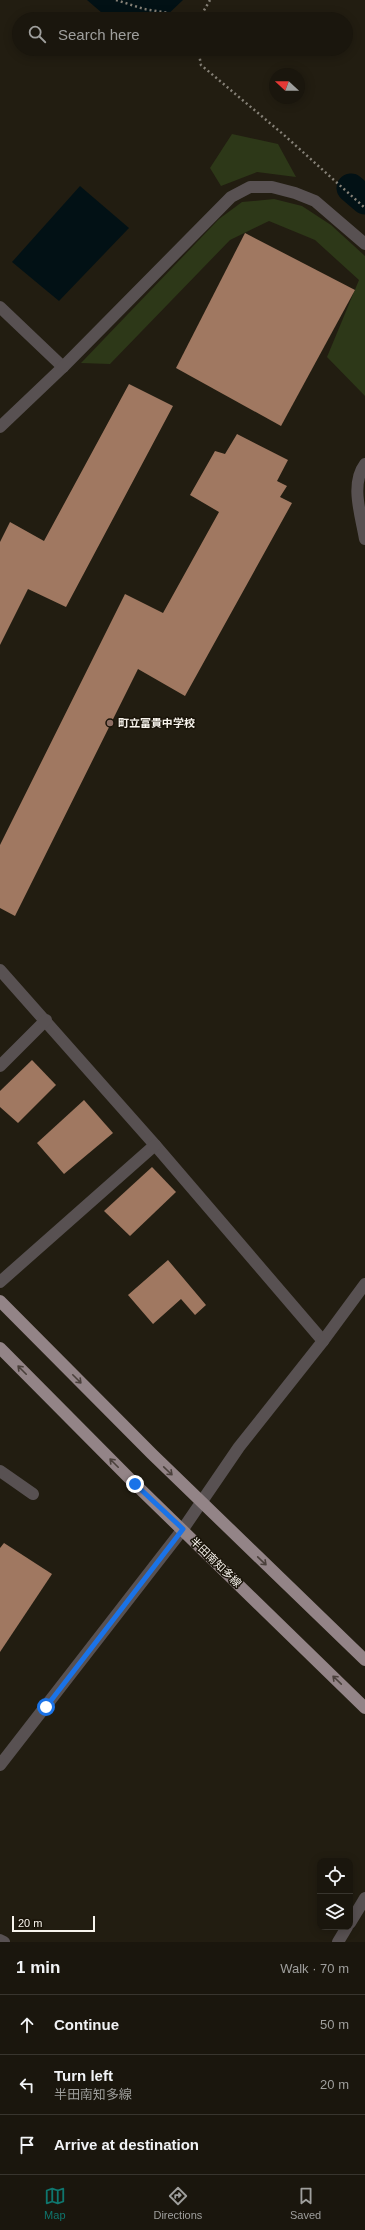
<!DOCTYPE html>
<html lang="en">
<head>
<meta charset="utf-8">
<style>
	body { margin:0; font-family:Helvetica,"Noto Sans JP",sans-serif; background:#231f16; color:#f1f3f6 }
	.controls { position:absolute; right:12px; bottom:12px; display:grid; overflow:hidden; border-radius:8px; box-shadow:0 2px 10px #0003 }
	.controls button { width:36px; height:36px; display:grid; place-items:center; padding:0; border:0; border-bottom:1px solid #38352e; background:#1a160d; color:#f1f3f6; font:20px sans-serif }
	.compass { position:absolute; left:269px; top:68px; width:36px; height:36px; border-radius:50%; background:#1a160d; box-shadow:0 2px 10px #0003; rotate:291deg }
	.scale { position:absolute; left:12px; bottom:10px; width:83px; box-sizing:border-box; padding-left:4px; border:2px solid #f8f4ed; border-top:0; font-size:11px; line-height:14px; white-space:nowrap; color:#f8f4ed; -webkit-text-stroke:3px #191308; paint-order:stroke }
	.stop { position:absolute; width:12px; height:12px; margin:-9px; border:3px solid #1a73e8; border-radius:50%; background:#fff }
	.stop.end { background:#1a73e8; border-color:#fff; box-shadow:0 1px 4px #0008 }
	.list { margin:0; padding:0; list-style:none }
	h2 { display:flex; justify-content:space-between; align-items:center; height:52px; margin:0; padding:0 16px; font-size:17px }
	h2 small { font-size:13px; font-weight:400; color:#9f9f9d }
	.list li { display:grid; grid-template-columns:26px 1fr auto; gap:12px; align-items:center; box-sizing:border-box; height:60px; padding:0 16px; border-top:1px solid #38352e }
	.list b { display:block; font-size:15px; white-space:nowrap }
	.list p { margin:0; font-size:13px; white-space:nowrap; color:#9f9f9d }
	.list em { font-size:13px; font-style:normal; color:#9f9f9d }
	.icon { flex:none; width:22px; height:22px; fill:none; stroke:currentColor; stroke-width:2; stroke-linecap:round; stroke-linejoin:round }
	.map { position:relative; flex:none; width:365px; height:1942px; overflow:hidden }
	.search { position:absolute; background:#1a160d; box-shadow:0 2px 10px #0003; left:12px; right:12px; top:12px; height:44px; display:flex; align-items:center; gap:10px; box-sizing:border-box; padding:0 14px; border-radius:22px; color:#9f9f9d; font-size:15px }
	.sheet { height:232px; background:#1a160d }
	nav { display:flex; justify-content:space-around; align-items:center; box-sizing:border-box; height:56px; border-top:1px solid #38352e; background:#1a160d; font-size:11px; color:#9f9f9d }
	nav a { display:grid; justify-items:center; gap:2px }
	nav .on { color:#0f766e }
	.map>svg:first-child { display:block }
	.green { fill:#2d3818 }
	.water { fill:#021115 }
	.lines { fill:none; stroke-linecap:round; stroke-linejoin:round }
	.canal { stroke:#021115; stroke-width:29 }
	.building { fill:#a07861 }
	.path { stroke:#868177; stroke-width:2.5; stroke-dasharray:2 3; stroke-linecap:butt }
	.minor { stroke:#585152; stroke-width:12 }
	.major { stroke:#938487; stroke-width:12 }
	.oneway { stroke:#4a403b }
	.route { stroke:#1a73e8; stroke-width:5 }
	.education-dot { fill:#8d6e63; stroke:#191308; stroke-width:1.5 }
	.labels { text-anchor:middle; dominant-baseline:central; stroke-width:3; stroke-linejoin:round; paint-order:stroke }
	.poi-label { font-size:11px; font-weight:bold; fill:#f8f4ed; stroke:#191308; text-anchor:start }
	.street-label { font-size:11px; fill:#f8f4ed; stroke:#191308 }
</style>
</head>
<body>
<div class="map">
<svg width="365" height="1942" viewBox="0 0 365 1942">
	<rect width="100%" height="100%" fill="#221d11"/>
	<g class="green">
		<path d="M232,134L278,144L296,177L257,172L221,186L210,168Z"/>
		<path d="M274,199L302,206L331,225L365,256V396L327,357L359,280L315,240L269,221L230,240L110,364L81,363L219,219L242,202Z"/>
	</g>
	<g class="water">
		<path d="M87,0H183L163,19H109Z"/>
		<path d="M80,186L129,228L59,301L12,262Z"/>
	</g>
	<g class="lines">
		<path class="canal" d="M351,188L365,200"/>
	</g>
	<g class="building">
		<path d="M245,233L355,290L281,426L176,368Z"/>
		<path d="M129,384L173,406L66,607L28,589L0,645V542L10,522L44,541Z"/>
		<path d="M237,434L288,460L277,481L287,486L280,497L292,503L185,696L138,669L15,916L0,908V845L125,594L163,613L219,512L190,495L215,451L225,454Z"/>
		<path d="M32,1060L56,1085L18,1123L0,1107V1091Z"/>
		<path d="M84,1100L113,1133L64,1174L37,1143Z"/>
		<path d="M152,1167L176,1192L130,1236L104,1211Z"/>
		<path d="M168,1260L206,1305L195,1315L181,1299L153,1324L128,1295Z"/>
		<path d="M4,1543L52,1574L0,1652V1548Z"/>
	</g>
	<g class="lines">
		<g class="path">
			<path d="M116,0L144,9L199,18"/>
			<path d="M199,19L210,0"/>
			<path d="M198,49L201,65L284,135L365,208"/>
		</g>
		<g class="minor">
			<path d="M0,307L63,367"/>
			<path d="M0,427L63,367L231,197L250,187H272L295,193L315,201L365,244"/>
			<path d="M365,464C350,484 361,515 365,539"/>
			<path d="M0,970L155,1145L323,1341"/>
			<path d="M0,1066L46,1020"/>
			<path d="M0,1282L155,1145"/>
			<path d="M0,1471L33,1494"/>
			<path d="M0,1765L183,1529L239,1447L323,1341L365,1284"/>
			<path d="M350,1923L365,1898"/>
			<path d="M0,1940L4,1942"/>
			<path d="M338,1942L347,1927"/>
		</g>
		<g class="major">
			<path d="M0,1301L152,1454L365,1660"/>
			<path d="M0,1348L135,1484L365,1708"/>
		</g>
	</g>
	<defs><path id="oneway-shaft" d="M-6 0H5M1.5-3L5.5 0L1.5 3" fill="none" stroke-width="1.6" stroke-linecap="round" stroke-linejoin="round"/></defs>
	<g class="oneway">
		<use href="#oneway-shaft" transform="translate(22 1370) rotate(-135)"/>
		<use href="#oneway-shaft" transform="translate(77 1379) rotate(45)"/>
		<use href="#oneway-shaft" transform="translate(114 1463) rotate(-135)"/>
		<use href="#oneway-shaft" transform="translate(168 1471) rotate(44)"/>
		<use href="#oneway-shaft" transform="translate(262 1561) rotate(44)"/>
		<use href="#oneway-shaft" transform="translate(337 1680) rotate(-136)"/>
	</g>
	<g class="lines">
		<path class="route" d="M46,1707L183,1529L135,1484"/>
	</g>
	<circle class="education-dot" cx="110" cy="723" r="4"/>
	<g class="labels">
		<g class="poi-label">
			<text x="118" y="723">町立富貴中学校</text>
		</g>
		<g class="street-label">
			<text transform="translate(216 1562) rotate(44)">半田南知多線</text>
		</g>
	</g>
</svg>
<div class="controls">
<button><svg class="icon" aria-label="locate" viewBox="0 0 24 24"><circle cx="12" cy="12" r="6"/><path d="M12 2v4M12 18v4M2 12h4M18 12h4"/></svg></button>
<button><svg class="icon" aria-label="layers" viewBox="0 0 24 24"><path d="M12 4l9 5-9 5-9-5zM3 14l9 5 9-5"/></svg></button>
</div>
<svg class="compass" viewBox="-18 -18 36 36"><path d="M0-13l5 13h-10z" fill="#e53935"/><path d="M0 13l5-13h-10z" fill="#9f9f9d"/></svg>
<div class="scale">20 m</div>
<div class="stop" style="left:46px;top:1707px"></div>
<div class="stop end" style="left:135px;top:1484px"></div>
<div class="search"><svg class="icon" aria-label="search" viewBox="0 0 24 24"><circle cx="10" cy="10" r="6"/><path d="M15 15l6 6"/></svg>Search here</div>
</div>
<section class="sheet">
<h2>1 min<small>Walk · 70 m</small></h2>
<ul class="list">
<li><svg class="icon" aria-label="ahead" viewBox="0 0 24 24"><path d="M12 20V5M6 11l6-6 6 6"/></svg><div><b>Continue</b></div><em>50 m</em></li>
<li><svg class="icon" aria-label="left" viewBox="0 0 24 24"><path d="M17 20v-9H6M10 6l-5 5 5 5"/></svg><div><b>Turn left</b><p>半田南知多線</p></div><em>20 m</em></li>
<li><svg class="icon" aria-label="arrive" viewBox="0 0 24 24"><path d="M6 21V4h12l-3 4 3 4H6"/></svg><div><b>Arrive at destination</b></div></li>
</ul>
</section>
<nav>
<a class="on"><svg class="icon" aria-label="map" viewBox="0 0 24 24"><path d="M3 6l6-2 6 2 6-2v14l-6 2-6-2-6 2zM9 4v14M15 6v14"/></svg>Map</a>
<a><svg class="icon" aria-label="directions" viewBox="0 0 24 24"><path d="M12 3l9 9-9 9-9-9zM9 14v-3h6M13 9l2 2-2 2"/></svg>Directions</a>
<a><svg class="icon" aria-label="saved" viewBox="0 0 24 24"><path d="M7 4h10v16l-5-4-5 4z"/></svg>Saved</a>
</nav>
</body>
</html>
